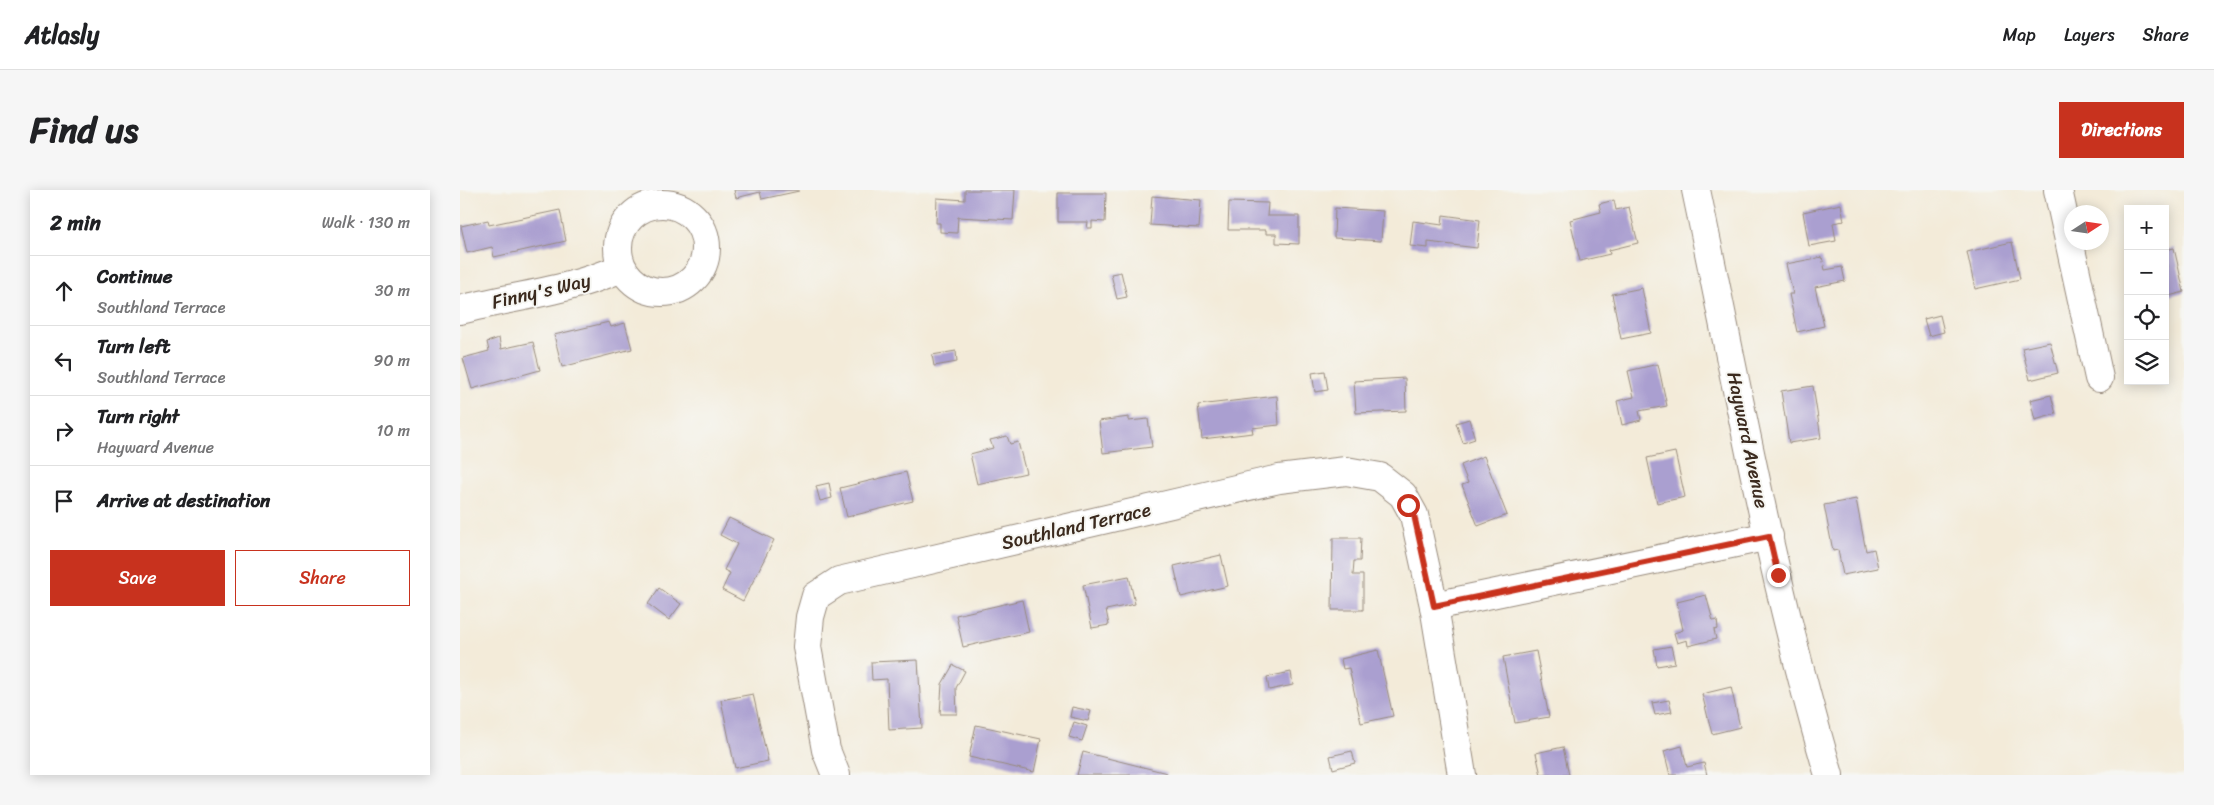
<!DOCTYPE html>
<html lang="en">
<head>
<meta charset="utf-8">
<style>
	body { margin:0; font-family:Sriracha,sans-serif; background:#f6f6f6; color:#202124 }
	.controls { position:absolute; right:15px; top:15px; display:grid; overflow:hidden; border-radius:0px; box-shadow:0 2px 12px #0003 }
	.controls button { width:45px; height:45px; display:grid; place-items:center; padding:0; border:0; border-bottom:1px solid #e0e0e0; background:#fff; color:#202124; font:25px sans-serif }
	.compass { position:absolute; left:1604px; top:15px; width:45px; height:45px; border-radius:50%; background:#fff; box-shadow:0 2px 12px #0003; rotate:78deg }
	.stop { position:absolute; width:15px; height:15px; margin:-11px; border:4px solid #c8321e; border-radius:50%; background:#fff }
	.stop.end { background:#c8321e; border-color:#fff; box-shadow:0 1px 5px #0008 }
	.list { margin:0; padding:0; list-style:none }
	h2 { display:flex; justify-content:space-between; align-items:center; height:65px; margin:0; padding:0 20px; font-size:21px }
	h2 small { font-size:16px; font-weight:400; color:#757577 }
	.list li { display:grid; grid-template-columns:32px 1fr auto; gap:15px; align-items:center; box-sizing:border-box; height:70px; padding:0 20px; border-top:1px solid #e0e0e0 }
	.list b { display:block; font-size:19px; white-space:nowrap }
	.list p { margin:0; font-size:16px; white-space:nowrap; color:#757577 }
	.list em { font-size:16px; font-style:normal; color:#757577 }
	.actions { display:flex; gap:10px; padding:15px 20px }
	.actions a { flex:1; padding:11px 0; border:1px solid #c8321e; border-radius:0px; text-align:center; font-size:18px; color:#c8321e }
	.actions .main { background:#c8321e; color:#fff }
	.icon { flex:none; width:28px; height:28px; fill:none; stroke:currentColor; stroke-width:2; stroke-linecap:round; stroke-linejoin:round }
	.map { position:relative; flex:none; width:1724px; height:585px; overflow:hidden; border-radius:0px }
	header { display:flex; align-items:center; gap:30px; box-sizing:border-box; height:70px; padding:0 25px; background:#fff; border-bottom:1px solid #e0e0e0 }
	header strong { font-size:24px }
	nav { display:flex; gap:28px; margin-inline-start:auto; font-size:18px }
	.intro { display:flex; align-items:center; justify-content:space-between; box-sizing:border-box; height:120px; padding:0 30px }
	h1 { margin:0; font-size:35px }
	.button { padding:12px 22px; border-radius:0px; background:#c8321e; color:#fff; font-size:18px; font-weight:700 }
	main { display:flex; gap:30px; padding:0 30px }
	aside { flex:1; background:#fff; border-radius:0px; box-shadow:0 2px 12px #0003 }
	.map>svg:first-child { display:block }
	.building { fill:#aa9fd0 }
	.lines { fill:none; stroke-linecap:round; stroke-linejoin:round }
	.minor-casing { stroke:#978a7c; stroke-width:30 }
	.major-casing { stroke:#978a7c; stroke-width:30 }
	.minor { stroke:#fff; stroke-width:28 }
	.major { stroke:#fff; stroke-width:28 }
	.route { stroke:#c8321e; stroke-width:6 }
	.labels { text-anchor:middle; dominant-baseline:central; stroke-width:4; stroke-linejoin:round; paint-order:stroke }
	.street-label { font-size:19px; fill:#3b2a1e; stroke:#f6f6f2 }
</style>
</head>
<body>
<header>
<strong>Atlasly</strong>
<nav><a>Map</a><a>Layers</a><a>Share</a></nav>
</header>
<div class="intro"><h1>Find us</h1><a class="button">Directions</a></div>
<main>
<aside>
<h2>2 min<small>Walk · 130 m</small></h2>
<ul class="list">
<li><svg class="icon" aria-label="ahead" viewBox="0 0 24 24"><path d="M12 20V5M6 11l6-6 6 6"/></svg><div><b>Continue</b><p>Southland Terrace</p></div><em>30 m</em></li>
<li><svg class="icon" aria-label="left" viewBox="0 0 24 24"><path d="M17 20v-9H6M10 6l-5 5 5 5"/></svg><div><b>Turn left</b><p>Southland Terrace</p></div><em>90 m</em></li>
<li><svg class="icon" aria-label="right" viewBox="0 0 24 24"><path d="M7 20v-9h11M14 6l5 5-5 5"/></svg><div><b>Turn right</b><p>Hayward Avenue</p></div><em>10 m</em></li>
<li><svg class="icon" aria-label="arrive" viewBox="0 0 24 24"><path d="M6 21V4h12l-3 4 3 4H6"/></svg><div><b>Arrive at destination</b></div></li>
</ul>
<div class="actions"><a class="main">Save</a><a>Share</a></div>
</aside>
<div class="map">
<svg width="1724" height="585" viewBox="0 0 1724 585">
	<rect width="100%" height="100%" fill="#f6f6f2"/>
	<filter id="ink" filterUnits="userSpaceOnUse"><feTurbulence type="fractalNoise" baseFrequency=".02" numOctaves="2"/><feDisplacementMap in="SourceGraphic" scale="10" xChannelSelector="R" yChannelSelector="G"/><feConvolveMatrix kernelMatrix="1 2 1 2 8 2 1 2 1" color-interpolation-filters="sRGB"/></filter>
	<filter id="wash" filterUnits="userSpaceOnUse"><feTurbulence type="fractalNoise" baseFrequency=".0096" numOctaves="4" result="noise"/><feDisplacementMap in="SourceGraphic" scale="20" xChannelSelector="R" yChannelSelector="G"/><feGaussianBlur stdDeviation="1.12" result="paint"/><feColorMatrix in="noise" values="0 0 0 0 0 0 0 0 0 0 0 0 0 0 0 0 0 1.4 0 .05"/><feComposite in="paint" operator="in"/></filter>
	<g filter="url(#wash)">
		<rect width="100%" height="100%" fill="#f3ebd9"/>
		<g id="blocks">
			<g class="building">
				<path d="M274,0H339V1L302,9L300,2L276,8Z"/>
				<path d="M505,0H555L553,30L498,27L497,43L480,42V33H476L477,8L505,10Z"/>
				<path d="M598,3H646L645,32L632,31V38H627L628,32H598Z"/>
				<path d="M692,6L741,10L739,38L690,35Z"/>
				<path d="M1154,10L1156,20L1169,17L1178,53L1149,60L1150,64L1120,71L1110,30L1141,22L1139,14Z"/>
				<path d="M769,12L808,13L807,26H839V54L816,53V44H806V40H768Z"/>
				<path d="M1381,14L1384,31L1373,33L1376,51L1349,56L1343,22Z"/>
				<path d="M875,18L923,21L921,51L874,48Z"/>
				<path d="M100,20L106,51L34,67L32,57L7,63L1,36L28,30L29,35Z"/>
				<path d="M983,25L1020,30L1017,58L968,52V58L950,56L953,31L982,35Z"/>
				<path d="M1552,52L1560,89L1515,99L1507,62Z"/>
				<path d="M1714,58L1724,102L1709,106L1705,90V76H1708L1705,60Z"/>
				<path d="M1362,67L1365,80L1382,77L1385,91L1355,97L1364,136L1337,142L1329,104H1333L1326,74Z"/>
				<path d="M661,82L667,107L657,109L651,84Z"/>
				<path d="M1182,98L1191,143L1161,149L1152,104Z"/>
				<path d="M1480,125L1484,142L1469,146L1464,129Z"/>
				<path d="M149,132L151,137L165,133L172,159L102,177L94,145Z"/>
				<path d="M39,148L41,159L73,152L80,180L12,199L3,168L29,161L27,152Z"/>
				<path d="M1590,152L1598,183L1570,190L1562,158Z"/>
				<path d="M496,161L497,172L474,176L472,165Z"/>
				<path d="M1198,174L1207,216L1179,221L1181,230L1162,235L1157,211L1174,207L1168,181Z"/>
				<path d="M865,181L868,200L855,202L852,183Z"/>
				<path d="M945,188L946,221L896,223L894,191Z"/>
				<path d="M1353,196L1361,248L1329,253L1321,201Z"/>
				<path d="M1591,205L1596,224L1575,230L1570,210Z"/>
				<path d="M817,206L819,235L792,238L793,243L742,249L738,215Z"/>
				<path d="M669,227V231L688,229L692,257L643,263L639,231Z"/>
				<path d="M1009,229L1015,249L1003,253L996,233Z"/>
				<path d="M547,246L550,254L558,252L566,283L517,294L510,264L533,258L530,250Z"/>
				<path d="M1215,262L1225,307L1197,313L1187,268Z"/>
				<path d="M1024,266L1047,325L1018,336L1002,295L1008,293L1001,275Z"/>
				<path d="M446,282L453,311L387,327L380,298Z"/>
				<path d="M369,293L372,308L360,311L356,296Z"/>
				<path d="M1396,309L1406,361L1414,359L1418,378L1383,385L1378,360L1373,361L1364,315Z"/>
				<path d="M269,328L314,350L283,411L262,400L270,383L264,380L277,354L260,345Z"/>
				<path d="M873,348H901L900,371H894L893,385H903V420H872Z"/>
				<path d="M761,365L768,396L721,407L714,376Z"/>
				<path d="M669,386L675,414L646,420L649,435L632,438L623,395Z"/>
				<path d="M199,398L221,414L209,430L188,414Z"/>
				<path d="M1246,405L1253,431L1257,430L1258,439L1254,440L1256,449L1228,456L1227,450L1217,453L1214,443L1223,440L1217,412Z"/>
				<path d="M562,410L569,442L503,457L496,425Z"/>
				<path d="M1211,456L1215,473L1197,476L1194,459Z"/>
				<path d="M918,460L933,526L901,533L889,478L883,479L881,469Z"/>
				<path d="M1076,461L1089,527L1055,533L1043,467Z"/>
				<path d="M458,470L462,538L429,540L427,489L412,490L411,472Z"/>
				<path d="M493,475L505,481L496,498L497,524H480L482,494Z"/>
				<path d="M831,482L833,495L809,500L807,487Z"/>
				<path d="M1271,497L1280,537L1252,544L1242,504Z"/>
				<path d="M293,504L308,571L275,578L261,510Z"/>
				<path d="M1209,510L1212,522L1195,525L1192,513Z"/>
				<path d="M612,517L631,521L628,531L610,527Z"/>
				<path d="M614,532L627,536L622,551L609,547Z"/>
				<path d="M516,535L581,549L574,582L509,567Z"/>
				<path d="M1222,556L1227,577L1244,573L1247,585H1210L1204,561Z"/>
				<path d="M1103,557L1109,585H1081L1076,563Z"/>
				<path d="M892,561L895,573L873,579L870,566Z"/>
				<path d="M623,562L707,583V585H617Z"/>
			</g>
		</g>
	</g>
	<g filter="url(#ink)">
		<use href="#blocks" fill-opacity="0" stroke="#978a7c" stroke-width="1"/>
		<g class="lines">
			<g class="minor-casing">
				<g id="minor">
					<path d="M1598,0L1639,188"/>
					<circle cx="202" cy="58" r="44"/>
					<path d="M0,120C54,106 110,101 161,78"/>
					<path d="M974,416L1309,346"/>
					<path d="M376,585L366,560L347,457L350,427L356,406L379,391L819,289L886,281L920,287L943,305L954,325L974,416L1002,585"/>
				</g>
			</g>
			<g class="major-casing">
				<path id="major" d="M1236,0C1277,195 1312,393 1369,585"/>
			</g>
			<use href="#minor" class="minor"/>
			<use href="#major" class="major"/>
		</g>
	</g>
	<g class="lines" filter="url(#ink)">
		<path class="route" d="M948,315L954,325L974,416L1309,346L1318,385"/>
	</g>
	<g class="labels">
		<g class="street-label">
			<text transform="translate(81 101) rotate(-13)">Finny's Way</text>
			<text transform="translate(1288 250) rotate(78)">Hayward Avenue</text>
			<text transform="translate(616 336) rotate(-13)">Southland Terrace</text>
		</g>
	</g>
</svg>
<div class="controls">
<button>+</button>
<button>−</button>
<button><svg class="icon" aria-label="locate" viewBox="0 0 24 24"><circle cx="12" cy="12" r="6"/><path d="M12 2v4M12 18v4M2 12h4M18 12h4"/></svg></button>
<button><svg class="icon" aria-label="layers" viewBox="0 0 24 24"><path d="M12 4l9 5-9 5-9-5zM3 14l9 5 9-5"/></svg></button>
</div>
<svg class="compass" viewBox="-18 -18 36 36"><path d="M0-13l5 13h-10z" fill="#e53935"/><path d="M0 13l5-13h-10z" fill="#757577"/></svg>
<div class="stop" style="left:948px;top:315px"></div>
<div class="stop end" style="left:1318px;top:385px"></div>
</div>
</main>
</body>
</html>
